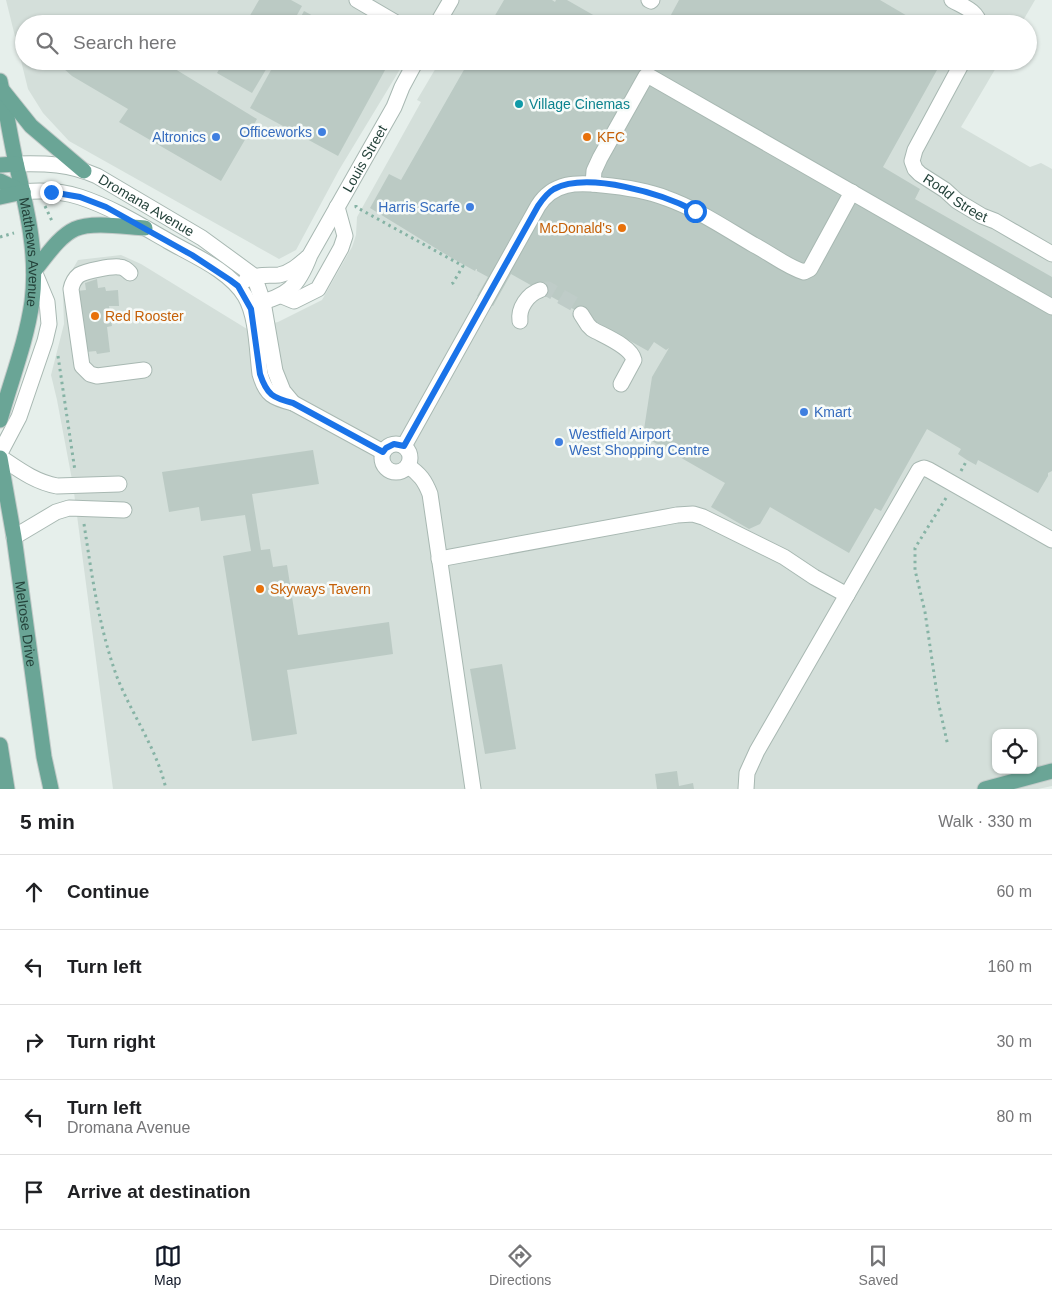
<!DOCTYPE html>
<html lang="en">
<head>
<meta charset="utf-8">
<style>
	body { margin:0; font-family:Arial,sans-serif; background:#f6f6f6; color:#202124 }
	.controls { position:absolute; right:15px; bottom:15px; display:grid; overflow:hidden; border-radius:10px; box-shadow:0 1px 4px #0004 }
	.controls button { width:45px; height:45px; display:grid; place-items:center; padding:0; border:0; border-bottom:1px solid #e0e0e0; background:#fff; color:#202124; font:25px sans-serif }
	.stop { position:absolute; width:15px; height:15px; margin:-11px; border:4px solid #1a73e8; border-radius:50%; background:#fff }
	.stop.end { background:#1a73e8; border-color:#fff; box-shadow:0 1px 5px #0008 }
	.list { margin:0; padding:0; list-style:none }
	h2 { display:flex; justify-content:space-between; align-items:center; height:65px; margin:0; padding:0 20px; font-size:21px }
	h2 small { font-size:16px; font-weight:400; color:#757577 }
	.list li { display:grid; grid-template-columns:32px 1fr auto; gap:15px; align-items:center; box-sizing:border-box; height:75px; padding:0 20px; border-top:1px solid #e0e0e0 }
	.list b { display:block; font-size:19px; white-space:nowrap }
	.list p { margin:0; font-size:16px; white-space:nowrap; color:#757577 }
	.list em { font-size:16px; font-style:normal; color:#757577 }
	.icon { flex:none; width:28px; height:28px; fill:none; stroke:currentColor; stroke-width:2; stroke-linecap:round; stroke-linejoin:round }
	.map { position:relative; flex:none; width:1052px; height:789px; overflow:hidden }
	.search { position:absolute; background:#fff; box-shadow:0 1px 4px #0004; left:15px; right:15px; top:15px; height:55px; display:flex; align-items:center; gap:12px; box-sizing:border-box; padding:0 18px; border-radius:28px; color:#757577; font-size:19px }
	.sheet { height:440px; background:#fff }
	nav { display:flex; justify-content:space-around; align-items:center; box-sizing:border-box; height:70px; border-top:1px solid #e0e0e0; background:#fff; font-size:14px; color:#757577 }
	nav a { display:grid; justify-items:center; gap:2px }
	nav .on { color:#111827 }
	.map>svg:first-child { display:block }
	.built { fill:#d4dfda; fill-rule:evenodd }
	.building { fill:#bbcac4 }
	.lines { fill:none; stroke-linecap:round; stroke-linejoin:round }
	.minor-tunnel { stroke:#bfccc8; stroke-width:15; stroke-dasharray:15 8; stroke-linecap:butt }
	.minor-casing { stroke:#a8b8b2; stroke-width:17 }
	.major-casing { stroke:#c2cac8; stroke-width:17 }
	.path { stroke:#86b3a5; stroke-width:3; stroke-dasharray:2.5 4; stroke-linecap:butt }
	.minor { stroke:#fff; stroke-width:15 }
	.major { stroke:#6aa596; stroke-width:15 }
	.route { stroke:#1a73e8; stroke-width:6 }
	.culture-dot { fill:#0f9aa8; stroke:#f7fbf9; stroke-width:2 }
	.shop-dot { fill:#3f7fe0; stroke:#f7fbf9; stroke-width:2 }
	.food-dot { fill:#e8710a; stroke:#f7fbf9; stroke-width:2 }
	.labels { text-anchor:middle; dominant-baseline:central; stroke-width:5; stroke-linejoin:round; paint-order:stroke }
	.culture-label { font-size:14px; fill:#0d838f; stroke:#f7fbf9; text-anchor:start }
	.shop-label { font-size:14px; fill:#366cbe; stroke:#f7fbf9; text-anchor:end }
	.food-label { font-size:14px; fill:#c56008; stroke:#f7fbf9; text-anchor:start }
	.street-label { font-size:14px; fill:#24423a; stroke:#f7fbf9 }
</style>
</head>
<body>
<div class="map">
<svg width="1052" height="789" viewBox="0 0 1052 789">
	<rect width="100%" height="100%" fill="#e6efeb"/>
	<g class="built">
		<path d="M6,0H1035L1021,24H24V61H405L339,170L296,250L279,259L69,141L43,113L28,89Z"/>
		<path d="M440,61H1000L961,127L1030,167L1041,163L1052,169V786L1038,789H113L73,485L57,400L51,375L64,324L63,295L68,277L78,260L121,255L141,264L247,329L278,322L322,300L352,247L356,235L357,217L421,102L417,100ZM996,733H1033V770H996Z"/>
	</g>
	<g class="building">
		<path d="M259,0H291L302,6L292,24H245Z"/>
		<path d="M504,0H552L555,2L556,0H567L609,24H490Z"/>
		<path d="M679,0H880L921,24H666Z"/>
		<path d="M304,11L328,24H297Z"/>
		<path d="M61,61H162L257,119L221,181L119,122L128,109L72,76L63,68Z"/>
		<path d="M224,61H271L252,93L217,73Z"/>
		<path d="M276,61H390L338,156L250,108Z"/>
		<path d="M469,61H942L883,167L920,189L915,199L1052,277V471L1048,473V476L1038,493L978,460L976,465L967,460L958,454L961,449L927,429L881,511L875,508L849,553L770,507L760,524L749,529L711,507L725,483L643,436L652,377L669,348L666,350L654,342L648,351L511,274L493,306L477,296L488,277L477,271V269H476L475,271L450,257L370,208L389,174L401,180Z"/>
		<path d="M97,279L98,288L105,287L106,291L118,290L119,306H109L112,326L107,327L110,352L97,354L96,351L86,352L77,291L86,290L85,283Z"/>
		<path d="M313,450L319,484L252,494L261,550L270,549L273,567L287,565L298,635L389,622L393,654L287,670L297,734L252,741L223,556L251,551L245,515L201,521L199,507L169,512L162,472Z"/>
		<path d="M502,664L516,749L485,754L470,669Z"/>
		<path d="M677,771L679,786L693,783L694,789H657L655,774Z"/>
	</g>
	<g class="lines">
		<path class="minor-tunnel" d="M540,290L548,289L576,305L581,314"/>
		<g class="minor-casing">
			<g id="minor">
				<path d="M357,0L398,24"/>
				<path d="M649,0L651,1L652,0"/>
				<path d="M952,0C962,6 978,11 979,24"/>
				<path d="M437,24L451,0"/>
				<path id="s1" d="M963,61L915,150L912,161L915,169L920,174L945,190L957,201L982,216L995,221L1052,254"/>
				<path id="s2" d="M16,164C45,163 70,164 97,176L202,238L254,276L263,302L275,371L283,391L293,403"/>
				<path d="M593,184L594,171L600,158L646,76H649L1052,307"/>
				<path d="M23,192C42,190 61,191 80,197C111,207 140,225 168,241C194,256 229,270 245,296C257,316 257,351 260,374C266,395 273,398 293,403L383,452"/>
				<path d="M130,273C127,270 124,267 119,267C111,266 86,271 79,275C74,279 72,284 71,289L82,366L90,374L97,376L144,370"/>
				<path d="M246,280C257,274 267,276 279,275C290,273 299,265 307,258"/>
				<path d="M282,296L294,301L318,289L341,248L345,236L337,207"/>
				<path id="s3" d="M254,304C287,297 298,287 310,255L394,107L402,87L416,61"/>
				<path d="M581,314L588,325L592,329C604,336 631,346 634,360L621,384"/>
				<path d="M520,321C518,308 528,294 540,290"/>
				<circle cx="396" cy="458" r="14"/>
				<path d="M404,446L538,206C553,182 577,182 602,185C624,187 645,190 666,198C697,209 725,228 754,245C770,253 787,267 804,272L810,269L852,192"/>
				<path d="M0,453L19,417L45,341L49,324L47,302L34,271"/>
				<path d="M0,457C18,469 35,482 57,486L119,484"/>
				<path d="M408,466C420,474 425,481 430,494L473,789"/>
				<path d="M14,537L56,512L69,508L124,510"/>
				<path d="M439,559L677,515L693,514L703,517L784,557L814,577L847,595"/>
				<path d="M746,789L747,773L757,751L919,470L924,468L929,470L1052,540"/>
			</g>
		</g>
		<g class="major-casing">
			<g id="major">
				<path id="s4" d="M0,81C6,109 10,136 16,163C27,210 38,254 32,302C26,343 11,380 0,420"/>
				<path d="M3,91L31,126L84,171"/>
				<path d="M0,165L16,164"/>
				<path d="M0,181L23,192"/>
				<path d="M0,197L23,192"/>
				<path d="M34,271C46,257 58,237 75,229C92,221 126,227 145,228"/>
				<path id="s5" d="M0,458L14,537L44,757L51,789"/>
				<path d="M0,745L7,789"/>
				<path d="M985,789L1052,771"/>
			</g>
		</g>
		<g class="path">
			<path d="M356,205V207L463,266L453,283L449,285"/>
			<path d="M45,206L52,221"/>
			<path d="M0,237L14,233"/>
			<path d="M58,356L75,471"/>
			<path d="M961,471L967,460"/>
			<path d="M946,498L915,548V570L925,612L938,701L948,746"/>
			<path d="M84,524C92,576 99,628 117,677C132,715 157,749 166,789"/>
		</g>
		<use href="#minor" class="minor"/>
		<use href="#major" class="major"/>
	</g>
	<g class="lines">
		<path class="route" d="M51,192L80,197L106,207L192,255L230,280L238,286L251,309L260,374C267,395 273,398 293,403L383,452L386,448L394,444L404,446L538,206C542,200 547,193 554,189C588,171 663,194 695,211"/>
	</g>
	<circle class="culture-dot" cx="519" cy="104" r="5"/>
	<g class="shop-dot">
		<circle cx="322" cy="132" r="5"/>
		<circle cx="216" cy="137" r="5"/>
		<circle cx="470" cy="207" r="5"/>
		<circle cx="804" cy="412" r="5"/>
		<circle cx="559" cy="442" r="5"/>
	</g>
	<g class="food-dot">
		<circle cx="587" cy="137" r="5"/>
		<circle cx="622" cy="228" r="5"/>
		<circle cx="95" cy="316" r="5"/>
		<circle cx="260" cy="589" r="5"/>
	</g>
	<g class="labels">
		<g class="culture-label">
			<text x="529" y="104">Village Cinemas</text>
		</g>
		<g class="shop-label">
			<text x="312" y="132">Officeworks</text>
			<text x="206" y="137">Altronics</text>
			<text x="460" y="207">Harris Scarfe</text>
			<text x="814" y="412" text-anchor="start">Kmart</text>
			<text x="569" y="434" text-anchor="start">Westfield Airport<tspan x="569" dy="16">West Shopping Centre</tspan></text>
		</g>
		<g class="food-label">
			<text x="597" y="137">KFC</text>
			<text x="612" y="228" text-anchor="end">McDonald's</text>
			<text x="105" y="316">Red Rooster</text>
			<text x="270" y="589">Skyways Tavern</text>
		</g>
		<g class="street-label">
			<text stroke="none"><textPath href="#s3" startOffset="190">Louis Street</textPath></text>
			<text stroke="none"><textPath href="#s1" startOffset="171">Rodd Street</textPath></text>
			<text stroke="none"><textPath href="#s2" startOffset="140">Dromana Avenue</textPath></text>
			<text stroke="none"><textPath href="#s4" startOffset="174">Matthews Avenue</textPath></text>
			<text stroke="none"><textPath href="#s5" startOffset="168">Melrose Drive</textPath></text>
		</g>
	</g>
</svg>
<div class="controls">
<button><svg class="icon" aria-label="locate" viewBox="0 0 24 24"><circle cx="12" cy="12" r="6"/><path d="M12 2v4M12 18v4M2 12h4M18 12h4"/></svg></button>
</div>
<div class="stop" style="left:695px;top:211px"></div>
<div class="stop end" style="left:51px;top:192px"></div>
<div class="search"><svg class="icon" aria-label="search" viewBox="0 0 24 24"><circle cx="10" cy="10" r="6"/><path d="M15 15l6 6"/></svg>Search here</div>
</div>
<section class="sheet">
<h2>5 min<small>Walk · 330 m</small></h2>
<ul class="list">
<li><svg class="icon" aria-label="ahead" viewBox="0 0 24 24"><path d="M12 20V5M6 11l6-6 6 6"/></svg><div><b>Continue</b></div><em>60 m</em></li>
<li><svg class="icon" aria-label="left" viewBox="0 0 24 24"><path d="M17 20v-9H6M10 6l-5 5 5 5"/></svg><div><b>Turn left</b></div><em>160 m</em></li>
<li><svg class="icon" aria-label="right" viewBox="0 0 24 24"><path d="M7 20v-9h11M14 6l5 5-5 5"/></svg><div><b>Turn right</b></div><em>30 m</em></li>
<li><svg class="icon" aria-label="left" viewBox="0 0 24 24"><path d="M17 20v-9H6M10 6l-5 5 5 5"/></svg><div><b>Turn left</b><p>Dromana Avenue</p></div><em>80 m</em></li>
<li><svg class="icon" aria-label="arrive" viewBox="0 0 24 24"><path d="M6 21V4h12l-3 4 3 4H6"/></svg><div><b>Arrive at destination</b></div></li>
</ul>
</section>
<nav>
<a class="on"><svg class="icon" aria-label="map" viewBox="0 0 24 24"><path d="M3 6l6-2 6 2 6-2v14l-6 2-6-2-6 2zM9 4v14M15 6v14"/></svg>Map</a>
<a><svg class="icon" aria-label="directions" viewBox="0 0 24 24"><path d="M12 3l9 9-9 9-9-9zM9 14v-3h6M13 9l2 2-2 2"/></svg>Directions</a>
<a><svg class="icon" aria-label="saved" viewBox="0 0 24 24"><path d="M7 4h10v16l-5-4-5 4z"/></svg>Saved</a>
</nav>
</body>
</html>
